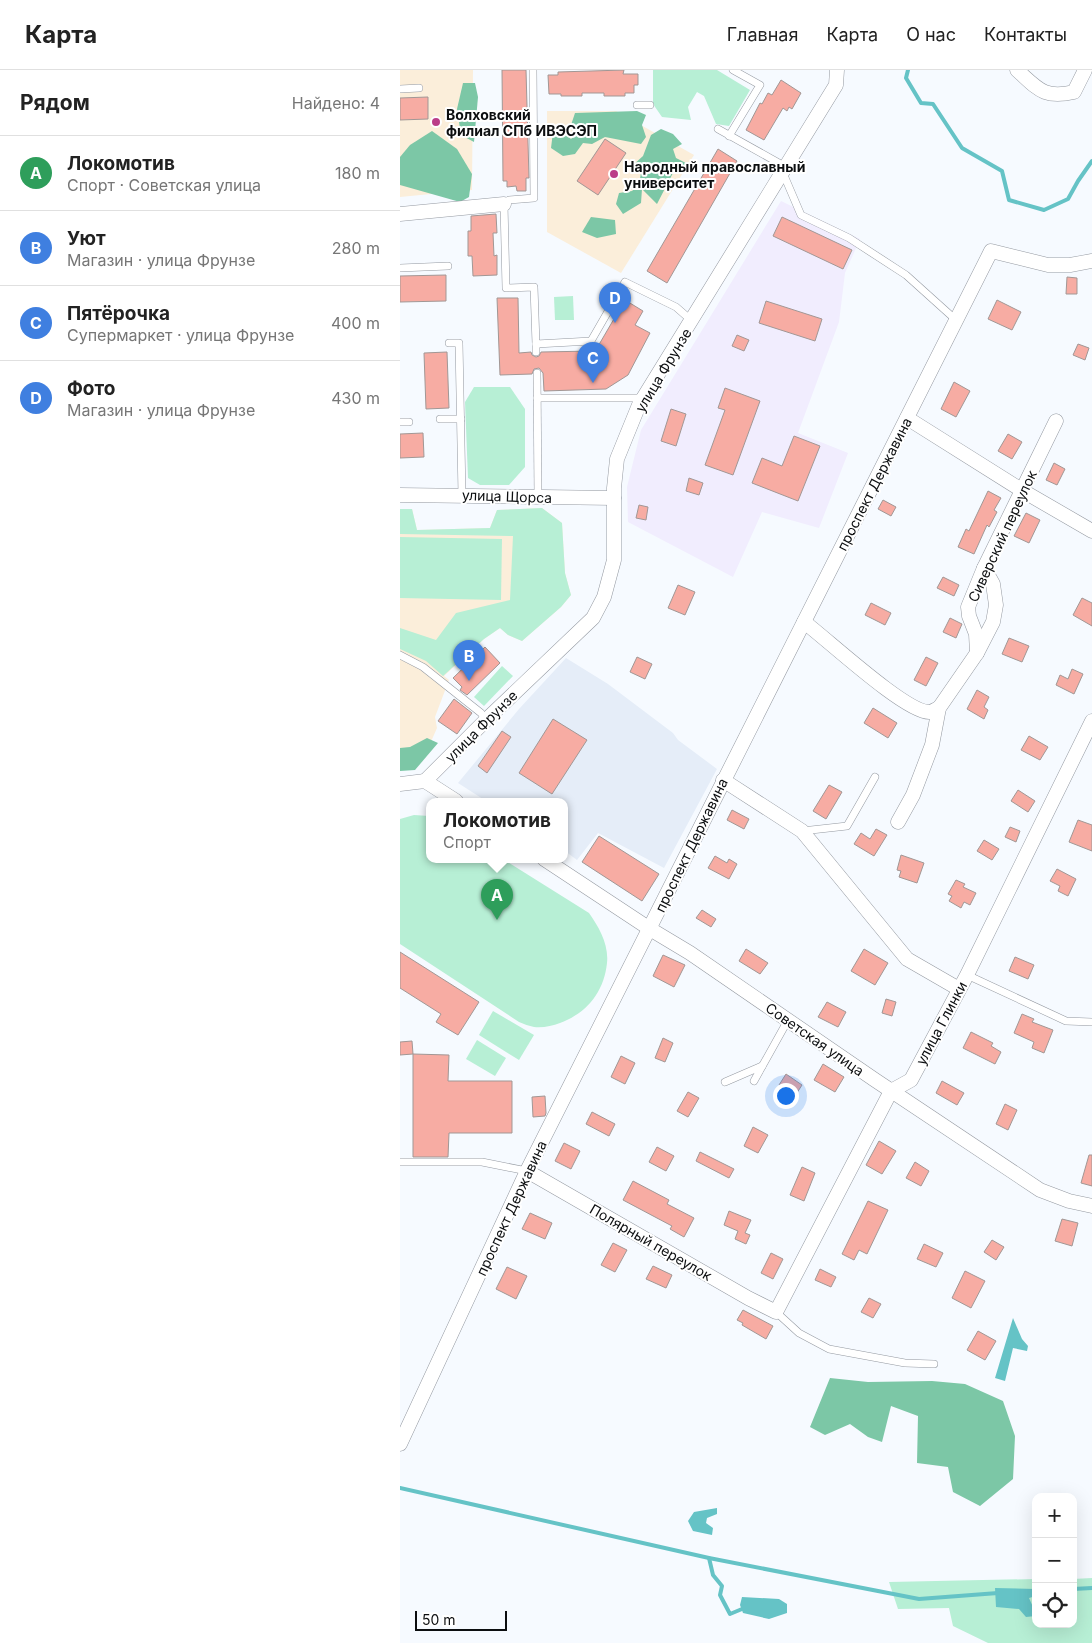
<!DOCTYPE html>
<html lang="ru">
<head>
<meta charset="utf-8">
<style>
	body { margin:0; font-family:Inter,sans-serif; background:#f2f2f2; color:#222 }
	.controls { position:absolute; right:15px; bottom:15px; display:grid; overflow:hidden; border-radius:10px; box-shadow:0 5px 20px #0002 }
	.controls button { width:45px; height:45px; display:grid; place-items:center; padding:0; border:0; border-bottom:1px solid #e0e0e0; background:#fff; color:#222; font:25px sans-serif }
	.scale { position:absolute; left:15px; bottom:12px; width:92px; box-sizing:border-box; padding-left:5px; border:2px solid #0c0e10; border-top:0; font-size:14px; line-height:18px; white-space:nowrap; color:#0c0e10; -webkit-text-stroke:4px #fff; paint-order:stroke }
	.you { position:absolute; left:385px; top:1025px; width:18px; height:18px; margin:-12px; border:4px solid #fff; border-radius:50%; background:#1a73e8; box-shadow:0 0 0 8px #1a73e833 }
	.badge { display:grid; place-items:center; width:32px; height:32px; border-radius:50%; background:#111827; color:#fff; font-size:16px; font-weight:700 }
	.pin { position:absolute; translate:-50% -41px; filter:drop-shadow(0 1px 2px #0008) }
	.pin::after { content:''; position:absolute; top:26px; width:18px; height:15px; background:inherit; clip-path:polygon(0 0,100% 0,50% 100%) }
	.popup { position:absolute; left:26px; top:728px; width:142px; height:65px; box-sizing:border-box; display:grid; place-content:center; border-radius:10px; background:#fff; filter:drop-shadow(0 1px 4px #0005); font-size:16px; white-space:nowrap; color:#767676 }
	.popup b { font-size:19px; color:#222 }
	.popup::after { content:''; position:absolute; left:50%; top:100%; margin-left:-10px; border:10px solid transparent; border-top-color:#fff }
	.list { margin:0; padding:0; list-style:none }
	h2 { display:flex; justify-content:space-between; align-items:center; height:65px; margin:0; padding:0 20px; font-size:21px }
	h2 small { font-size:16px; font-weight:400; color:#767676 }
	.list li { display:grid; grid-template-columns:32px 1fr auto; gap:15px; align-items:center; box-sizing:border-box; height:75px; padding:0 20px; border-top:1px solid #e0e0e0 }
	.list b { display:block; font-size:19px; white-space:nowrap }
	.list p { margin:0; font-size:16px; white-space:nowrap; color:#767676 }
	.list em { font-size:16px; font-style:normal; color:#767676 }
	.icon { flex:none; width:28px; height:28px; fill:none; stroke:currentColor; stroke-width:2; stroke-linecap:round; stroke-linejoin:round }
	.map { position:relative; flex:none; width:692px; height:1573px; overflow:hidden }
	header { display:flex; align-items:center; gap:30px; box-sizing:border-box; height:70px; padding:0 25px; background:#fff; border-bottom:1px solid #e0e0e0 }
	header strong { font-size:24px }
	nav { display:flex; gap:28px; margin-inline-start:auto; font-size:18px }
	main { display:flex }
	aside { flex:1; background:#fff }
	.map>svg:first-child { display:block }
	.built { fill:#e5edf8 }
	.industrial { fill:#f1edfe }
	.education { fill:#fbeeda }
	.green { fill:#b7efd5 }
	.forest { fill:#7cc7a6 }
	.water { fill:#65c3c6 }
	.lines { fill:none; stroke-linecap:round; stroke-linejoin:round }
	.stream { stroke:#65c3c6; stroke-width:4 }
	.building { fill:#f7aca3; stroke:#a19795 }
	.lane-casing { stroke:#9499a1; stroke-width:8 }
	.street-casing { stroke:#9499a1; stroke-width:15 }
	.lane { stroke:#fff; stroke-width:7 }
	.street { stroke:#fff; stroke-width:14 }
	.poi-dot { fill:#bb3d89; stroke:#fff; stroke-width:2 }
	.labels { text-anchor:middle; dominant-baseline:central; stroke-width:4; stroke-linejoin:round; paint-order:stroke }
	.poi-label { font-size:14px; font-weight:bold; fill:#0c0e10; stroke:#fff; text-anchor:start }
	.street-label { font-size:14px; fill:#0c0e10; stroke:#fff }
</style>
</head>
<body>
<header>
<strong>Карта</strong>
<nav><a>Главная</a><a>Карта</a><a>О нас</a><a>Контакты</a></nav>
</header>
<main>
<aside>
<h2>Рядом<small>Найдено: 4</small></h2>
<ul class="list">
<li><span class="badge" style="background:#2e9e5b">A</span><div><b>Локомотив</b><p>Спорт · Советская улица</p></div><em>180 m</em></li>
<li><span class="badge" style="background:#3f7fe0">B</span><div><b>Уют</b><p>Магазин · улица Фрунзе</p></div><em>280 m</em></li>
<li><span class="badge" style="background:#3f7fe0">C</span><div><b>Пятёрочка</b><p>Супермаркет · улица Фрунзе</p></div><em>400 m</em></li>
<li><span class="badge" style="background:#3f7fe0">D</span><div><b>Фото</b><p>Магазин · улица Фрунзе</p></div><em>430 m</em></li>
</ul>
</aside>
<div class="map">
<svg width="692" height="1573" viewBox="0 0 692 1573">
	<rect width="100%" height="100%" fill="#f6faff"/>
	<path class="built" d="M166,588L208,614L273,663L278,670L317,699L264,798L198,763L177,790L165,781L164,731H86L58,713L119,639Z"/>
	<path class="industrial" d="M381,131L460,169L445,203L439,252L398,363L448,383L419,458L362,442L333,507L228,452L227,417L241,360Z"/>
	<g class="education">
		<path d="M0,0H73L72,120L0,127Z"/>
		<path d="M147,41H216L294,85L221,203L147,162Z"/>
		<path d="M142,438L162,453L165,503L171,525L161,537L122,571L108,565L100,558L84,569L44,606L49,610L35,647L37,658L22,692H0V439H12L17,460L90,458L97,440Z"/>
	</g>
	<g class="green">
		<path d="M253,0H317L350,20L329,56L316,54L304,26L297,22L288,37L291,50L262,47L253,34Z"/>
		<path d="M173,226L174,250H155L154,227Z"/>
		<path d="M74,317H110L125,339V397L109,415H80L68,408L65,332Z"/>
		<path d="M142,438L162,453L165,503L171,525L161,537L122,571L108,565L100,558L84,569L43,606L26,591L0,579V558L36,570L56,543L110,530L113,466L0,464V439H12L17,460L90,458L97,440Z"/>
		<path d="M0,467L102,469L101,530L0,528Z"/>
		<path d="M102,596L113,606L84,636L74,627Z"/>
		<path d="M14,745L29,746V789H103L189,843C199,857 209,875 207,893C204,922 187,943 160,953C152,956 143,958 134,957C129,956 124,954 119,952L0,874V749Z"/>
		<path d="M93,941L134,965L119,990L79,965Z"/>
		<path d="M77,970L106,988L95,1006L66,989Z"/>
		<path d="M692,1508V1573H588L553,1556L549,1538L498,1539L489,1512L636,1509V1554H673V1509Z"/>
	</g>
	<g class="forest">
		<path d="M63,13H75L78,27L74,72L61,65L57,39Z"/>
		<path d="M237,41L246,45L242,55L246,67L241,74L205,67L192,74L183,73L175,84L163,86L151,78L153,62H163L171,69L174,66L171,55L175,43Z"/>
		<path d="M261,59L273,64L282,74L273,79L276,88L286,93L279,103L274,101L257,134L242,119L241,133L223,144L216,134L219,123L232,121L239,114L241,103L232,96L243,86L251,65Z"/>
		<path d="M32,61L57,79L72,104L69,127L60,132L0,115V87L10,75Z"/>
		<path d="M191,147L215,150L216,164L197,168L182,162Z"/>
		<path d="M27,668L38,673L15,700L0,701V678L10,677Z"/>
		<path d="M430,1308L468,1312L532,1311L565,1314L603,1331L615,1366L613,1409L580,1436L553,1422L548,1397L517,1393L518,1346L491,1336L482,1372L468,1367L450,1354L425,1365L410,1357Z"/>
	</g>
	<g class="water">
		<path d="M613,1248L622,1269L628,1276L627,1281L613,1278L605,1311L595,1308Z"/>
		<path d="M317,1438V1444L307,1448L306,1453L313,1458L312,1465L293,1461L288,1451L294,1442Z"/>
		<path d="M595,1518L636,1519V1526L629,1528L633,1537H636V1546L626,1547L619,1539L596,1537Z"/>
		<path d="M342,1527L379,1529L387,1534V1543L369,1549L343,1543L340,1535Z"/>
	</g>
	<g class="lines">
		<g class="stream">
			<path d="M508,0L506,8L521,33L533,34L562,78L602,101L609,130L644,140L668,129L678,111L692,91"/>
			<path d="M0,1418L309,1488L519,1529L598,1523"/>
			<path d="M309,1488L313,1505L322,1516L320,1525L330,1544L342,1539"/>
			<path d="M673,1519L692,1518"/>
		</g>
	</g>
	<g class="building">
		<path d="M102,0H126L129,108H126V121H117L116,116L107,117V111H103Z"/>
		<path d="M224,0L223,4H238V15H234V23H225V26H204V23H182V26H161V24H149L148,5H158V2Z"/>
		<path d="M381,10L401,23L392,39L389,37L387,41L383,38L364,70L346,60L360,33L362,34L368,23L372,25Z"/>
		<path d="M28,27V49L0,50V28Z"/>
		<path d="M205,69L226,83L198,125L177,111Z"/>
		<path d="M318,79L337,91L267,213L247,201Z"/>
		<path d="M96,144L97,163H93L94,186L97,185V205L73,206L72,186H68V161H71V146Z"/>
		<path d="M382,147L452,180L443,199L373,166Z"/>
		<path d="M46,205V231L0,232V206Z"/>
		<path d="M667,207L677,208V224H666Z"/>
		<path d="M97,228H118L119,283L131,282L132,285L136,287L139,286L141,282L193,281L197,278L225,230L243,241L235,255L250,263L228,305L206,319L144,321L143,303L139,298L134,299L132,304L100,305Z"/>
		<path d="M597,230L621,242L612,260L588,249Z"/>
		<path d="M366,231L422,249L415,271L359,253Z"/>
		<path d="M337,265L349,270L344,281L332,276Z"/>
		<path d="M678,274L689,278L685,290L673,285Z"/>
		<path d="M47,282L49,338L26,339L24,283Z"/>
		<path d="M554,312L570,321L556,347L541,339Z"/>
		<path d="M325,318L360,331L333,405L305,395L325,340L318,338Z"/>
		<path d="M271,339L286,344L276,376L261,371Z"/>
		<path d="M23,363L24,387L0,388V364Z"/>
		<path d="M608,364L622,372L612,389L598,381Z"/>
		<path d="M394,366L420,376L398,431L352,413L362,388L382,396Z"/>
		<path d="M654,393L665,399L657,415L646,410Z"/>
		<path d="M289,408L303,413L299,425L286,421Z"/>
		<path d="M588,421L601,428L594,440L597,442L589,457L587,455L574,484L558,477L566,459L569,461Z"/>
		<path d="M483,430L496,437L491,446L478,439Z"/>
		<path d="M239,435L248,437L246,450L236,448Z"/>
		<path d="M626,443L640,450L629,473L614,466Z"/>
		<path d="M543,507L559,515L554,526L537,518Z"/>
		<path d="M278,515L295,522L285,545L268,538Z"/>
		<path d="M682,528L692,533V556L673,545Z"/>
		<path d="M471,533L491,543L485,555L465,545Z"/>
		<path d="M550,548L562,554L556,568L543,562Z"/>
		<path d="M609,568L629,576L622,592L602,584Z"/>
		<path d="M85,577L100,593L67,625L60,620L62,617L53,608Z"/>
		<path d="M237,587L252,594L245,609L230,602Z"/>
		<path d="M526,587L538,593L526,616L514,610Z"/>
		<path d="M672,599L683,604L674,624L656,615L660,605L668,609Z"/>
		<path d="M577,620L589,627L584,637L588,640L584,649L567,639Z"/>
		<path d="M54,629L72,643L57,664L38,651Z"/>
		<path d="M473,638L497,653L488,668L464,653Z"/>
		<path d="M153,649L187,670L152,724L119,703Z"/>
		<path d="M102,661L111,667L87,703L78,696Z"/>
		<path d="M629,666L648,677L640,690L621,680Z"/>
		<path d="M429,715L442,722L426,749L413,741Z"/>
		<path d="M618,720L635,731L628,742L611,731Z"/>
		<path d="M332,740L349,749L344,759L327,750Z"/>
		<path d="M678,750L692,755V781L669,772Z"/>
		<path d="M610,757L620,761L616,772L605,767Z"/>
		<path d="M476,759L487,765L474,786L454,774L461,763L470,769Z"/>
		<path d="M199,766L259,804L242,831L182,792Z"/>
		<path d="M584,770L599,779L592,790L577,781Z"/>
		<path d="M501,785L524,793L517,813L499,807L501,801L497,800Z"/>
		<path d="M315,786L327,793L329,789L337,794L329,809L308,798Z"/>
		<path d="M657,799L676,809L668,826L658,821L660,816L650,811Z"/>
		<path d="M556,810L565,814L563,817L576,823L570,835L564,832L561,838L549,831L552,826L548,824Z"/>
		<path d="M302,840L316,849L311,857L296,848Z"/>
		<path d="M346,879L368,893L360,904L339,891Z"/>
		<path d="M464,879L488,893L475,915L451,901Z"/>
		<path d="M0,882L79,932L58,965L36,952L41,944L0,918Z"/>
		<path d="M263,885L285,895L274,917L253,906Z"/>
		<path d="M615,887L634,895L628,909L609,901Z"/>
		<path d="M486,929L496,932L492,946L482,943Z"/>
		<path d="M427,932L446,942L438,957L418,947Z"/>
		<path d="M622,944L634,949L632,952L653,960L644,983L632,978L634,972L614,963Z"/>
		<path d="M571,962L593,973L591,976L601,982L595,994L563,978Z"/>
		<path d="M263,968L273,973L265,992L255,988Z"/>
		<path d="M12,971L13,984L0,985V972Z"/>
		<path d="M13,984L49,985L48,1011H112V1063H49L48,1087H13Z"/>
		<path d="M221,986L235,993L225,1014L211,1007Z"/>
		<path d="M423,994L444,1007L435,1022L414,1010Z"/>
		<path d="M386,1004L402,1015L395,1026L379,1015Z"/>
		<path d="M542,1011L564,1023L557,1035L536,1023Z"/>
		<path d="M288,1022L299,1028L288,1047L277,1041Z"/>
		<path d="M145,1026L146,1043L145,1046L133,1047L132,1027Z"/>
		<path d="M605,1034L617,1040L608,1060L596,1054Z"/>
		<path d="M192,1042L215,1054L209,1066L186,1054Z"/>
		<path d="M353,1057L368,1065L358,1083L344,1076Z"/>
		<path d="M479,1071L496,1081L482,1104L466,1095Z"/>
		<path d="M164,1073L180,1081L171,1099L155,1091Z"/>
		<path d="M257,1077L274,1086L266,1101L249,1092Z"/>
		<path d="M300,1082L334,1099L329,1108L296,1091Z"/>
		<path d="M689,1085H692V1116L681,1113Z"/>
		<path d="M515,1092L529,1101L521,1116L506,1108Z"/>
		<path d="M402,1097L415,1103L404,1131L390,1125Z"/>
		<path d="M233,1111L269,1130L267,1134L294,1148L284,1167L270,1159L272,1156L223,1130Z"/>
		<path d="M468,1131L488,1140L467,1184L459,1180L454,1190L442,1184Z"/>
		<path d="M329,1141L351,1150L345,1163L350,1165L346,1174L335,1169L338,1161L324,1155Z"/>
		<path d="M130,1143L152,1153L145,1169L122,1159Z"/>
		<path d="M662,1149L678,1153L672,1176L655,1171Z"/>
		<path d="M592,1170L604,1177L596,1190L584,1182Z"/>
		<path d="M213,1173L227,1180L215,1202L201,1195Z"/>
		<path d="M524,1174L543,1183L536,1197L517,1189Z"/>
		<path d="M371,1183L383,1189L373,1209L361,1203Z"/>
		<path d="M253,1196L272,1205L266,1218L246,1209Z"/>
		<path d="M107,1197L127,1206L116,1229L96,1219Z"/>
		<path d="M420,1199L436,1207L431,1217L415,1210Z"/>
		<path d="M565,1201L585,1211L571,1238L552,1228Z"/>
		<path d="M469,1228L481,1234L473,1248L461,1242Z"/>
		<path d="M343,1240L373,1256L366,1269L342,1255L343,1253L337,1250Z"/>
		<path d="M578,1261L596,1271L585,1290L567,1280Z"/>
	</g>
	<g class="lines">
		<g class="lane-casing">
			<g id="lane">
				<path d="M133,0L134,128L109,130L104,134L106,218L134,217L136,274L191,271L225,212L276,237L292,251"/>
				<path d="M0,19L19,18"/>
				<path d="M237,35H250"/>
				<path d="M318,59L386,97"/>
				<path d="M329,66L360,15L333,0"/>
				<path d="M383,103L401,145L449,168L506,205L556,250"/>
				<path d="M0,198L48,196"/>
				<path d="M49,273H59L62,425"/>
				<path d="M136,282V274"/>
				<path d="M137,303L138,427"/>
				<path d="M137,328H244"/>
				<path d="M40,349H61"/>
				<path d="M0,352H9"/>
				<path d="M0,585L23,597L81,643L86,650"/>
				<path d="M402,761L447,756L475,707"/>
				<path d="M567,905L666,951L692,952"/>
				<path d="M354,1011L388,950"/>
				<path d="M325,1012L362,996"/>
				<path d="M0,1092H82L127,1101"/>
				<path d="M376,1242L399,1263L429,1279L505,1293L534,1294"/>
			</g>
		</g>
		<g class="street-casing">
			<g id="street">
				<path d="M617,0C638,19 644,29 674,22L685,0"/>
				<path d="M0,144L104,134"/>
				<path d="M507,348L623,421L692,461"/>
				<path d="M0,425L214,428"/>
				<path d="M404,552C427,569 505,642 529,642C532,642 536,639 539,638"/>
				<path d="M577,583L576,564L569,546L568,537L584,498L656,351"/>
				<path d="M323,710L402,761L507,889L559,919"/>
				<path d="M25,711L86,650L193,548L204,527L214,490V418L217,389L239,335L436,15L437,0"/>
				<path d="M0,714L25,711L56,731"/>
				<path d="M498,752L513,725L532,675L539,638L577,583L593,552L596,535L593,514L584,498"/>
				<path d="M144,789L250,859L290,883L475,1010L640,1120L669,1131L692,1136"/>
				<path d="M127,1101L348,1228L376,1242L491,1021L511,1010L567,905L692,651"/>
				<path d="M0,1374L127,1101L591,181L648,195H670L692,191"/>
			</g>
		</g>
		<use href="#lane" class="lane"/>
		<use href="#street" class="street"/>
	</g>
	<g class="poi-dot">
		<circle cx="36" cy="52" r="5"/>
		<circle cx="214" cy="104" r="5"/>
	</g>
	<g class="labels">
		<g class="poi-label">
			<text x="46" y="44">Волховский<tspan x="46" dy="16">филиал СПб ИВЭСЭП</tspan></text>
			<text x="224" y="96">Народный православный<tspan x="224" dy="16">университет</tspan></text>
		</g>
		<g class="street-label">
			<text transform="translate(263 300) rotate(-59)">улица Фрунзе</text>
			<text transform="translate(474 414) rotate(-63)">проспект Державина</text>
			<text transform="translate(107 426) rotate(2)">улица Щорса</text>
			<text transform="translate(602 466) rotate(-65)">Сиверский переулок</text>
			<text transform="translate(81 656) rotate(-45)">улица Фрунзе</text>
			<text transform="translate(291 775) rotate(-64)">проспект Державина</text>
			<text transform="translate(541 953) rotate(-62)">улица Глинки</text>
			<text transform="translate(415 969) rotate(35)">Советская улица</text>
			<text transform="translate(111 1138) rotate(-65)">проспект Державина</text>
			<text transform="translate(251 1172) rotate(30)">Полярный переулок</text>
		</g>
	</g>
</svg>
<div class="controls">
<button>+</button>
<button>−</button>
<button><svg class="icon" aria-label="locate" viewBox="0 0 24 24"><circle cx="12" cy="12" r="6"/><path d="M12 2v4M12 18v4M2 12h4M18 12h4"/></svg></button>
</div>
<div class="scale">50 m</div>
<div class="you"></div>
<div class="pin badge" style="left:97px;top:850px;background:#2e9e5b">A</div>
<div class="popup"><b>Локомотив</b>Спорт</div>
<div class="pin badge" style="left:69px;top:611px;background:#3f7fe0">B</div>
<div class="pin badge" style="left:193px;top:313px;background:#3f7fe0">C</div>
<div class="pin badge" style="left:215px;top:253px;background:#3f7fe0">D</div>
</div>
</main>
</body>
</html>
